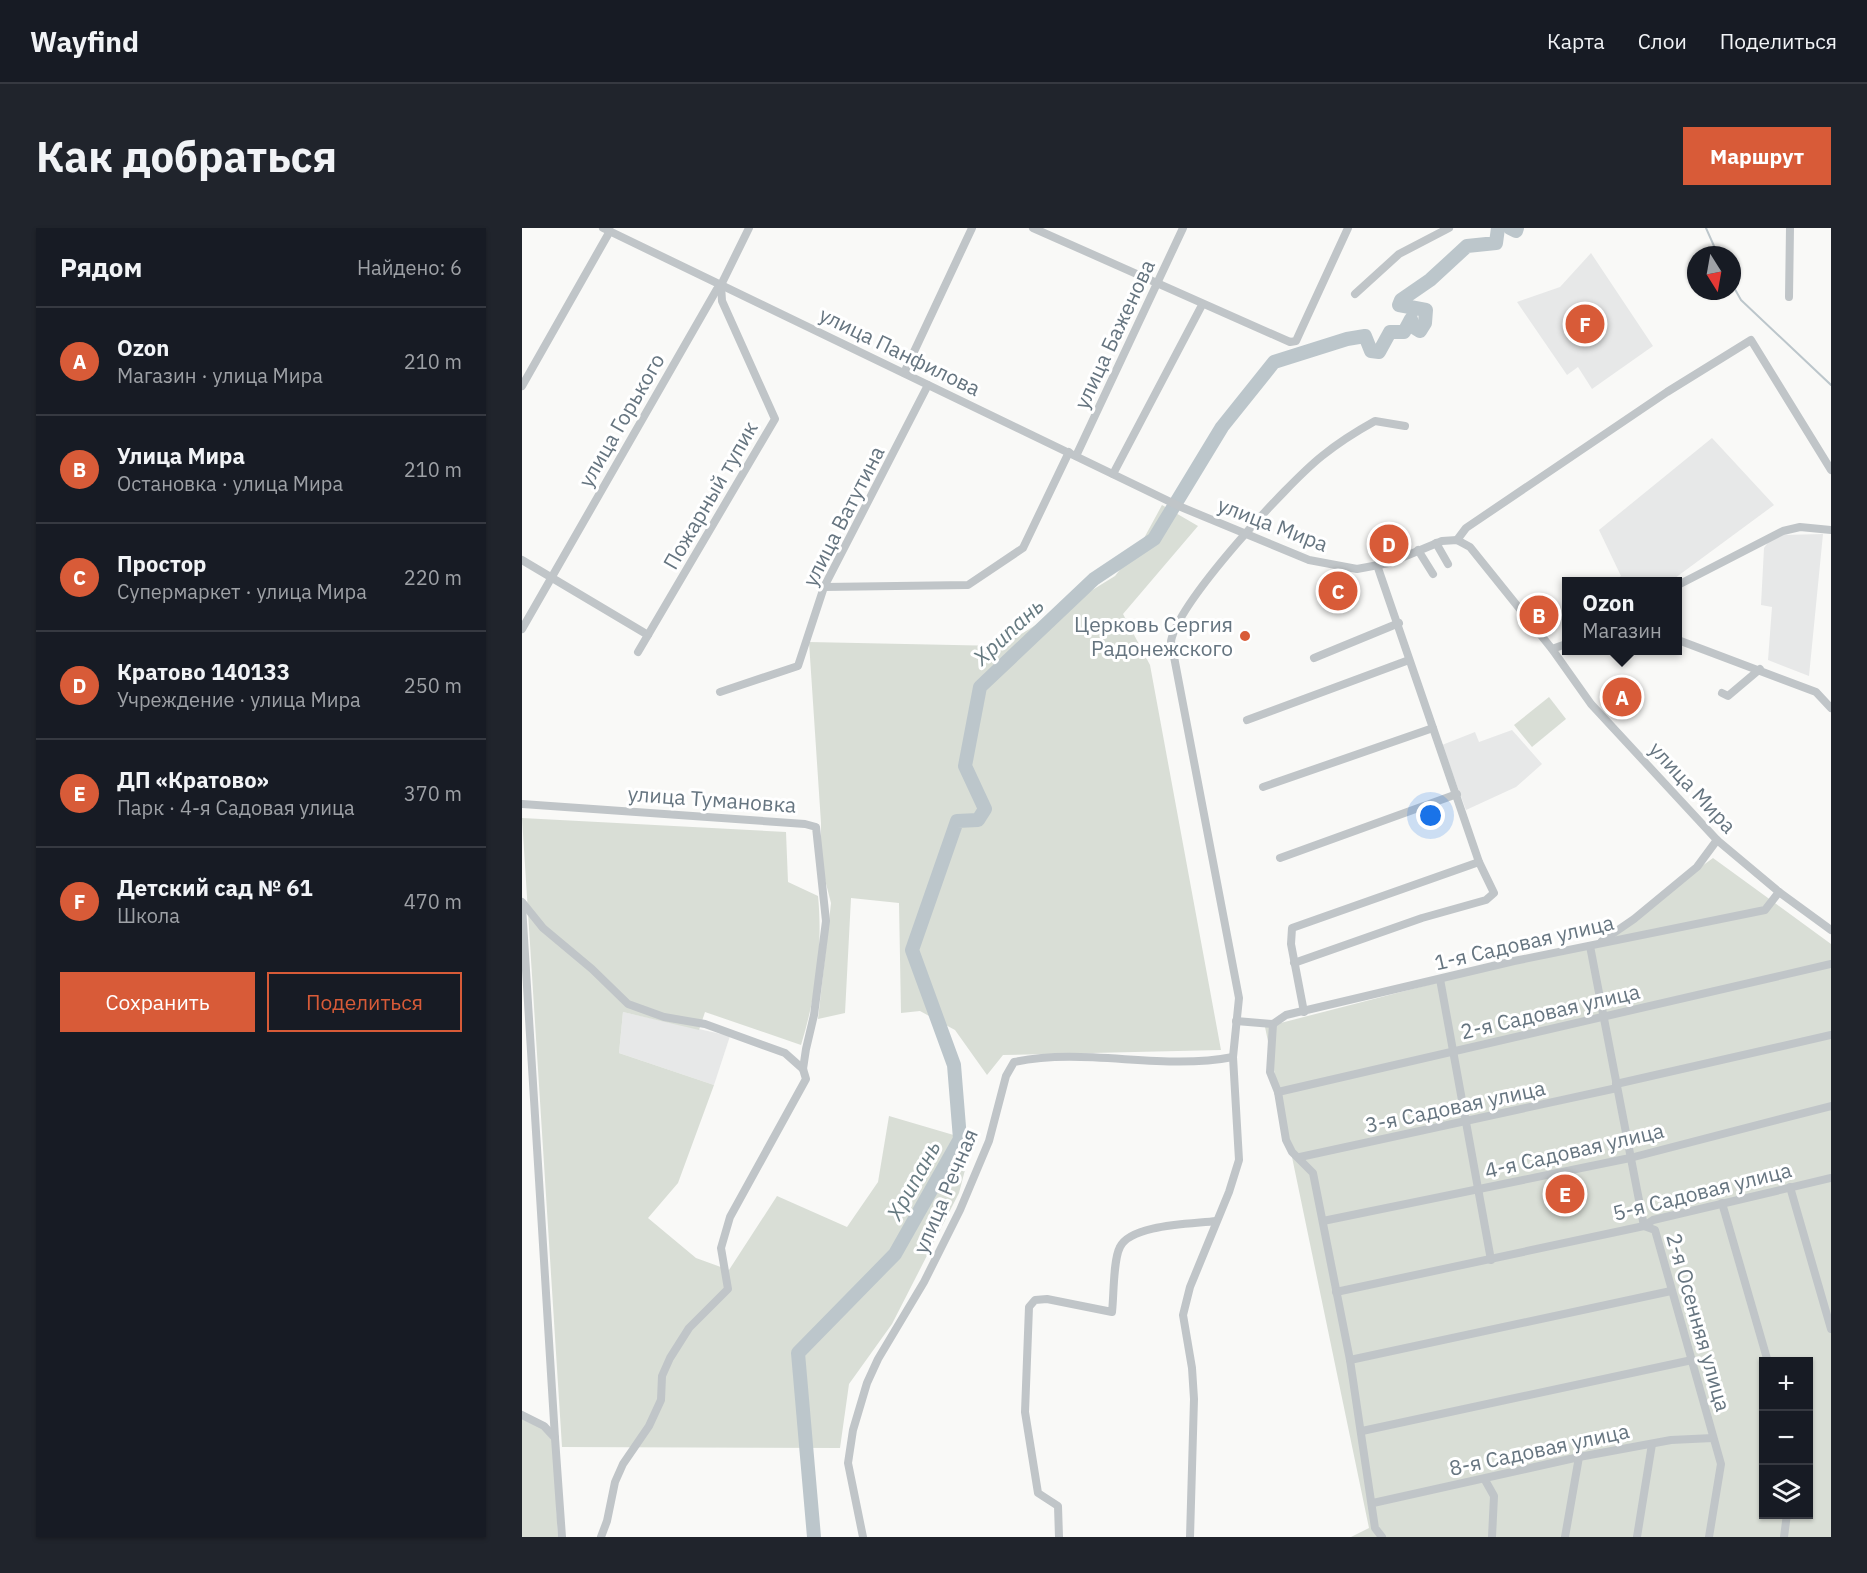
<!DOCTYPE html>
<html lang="ru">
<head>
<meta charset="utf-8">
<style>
	body { margin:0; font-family:"IBM Plex Sans",sans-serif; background:#20242c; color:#f1f3f6 }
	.controls { position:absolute; right:18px; bottom:18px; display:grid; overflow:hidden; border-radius:0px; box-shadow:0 2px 4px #0004 }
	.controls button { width:54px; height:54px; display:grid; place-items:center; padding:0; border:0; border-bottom:2px solid #363941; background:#171b24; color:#f1f3f6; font:30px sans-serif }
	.compass { position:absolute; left:1165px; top:18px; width:54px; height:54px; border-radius:50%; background:#171b24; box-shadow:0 2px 4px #0004; rotate:169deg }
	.you { position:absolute; left:909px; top:588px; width:21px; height:21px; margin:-15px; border:4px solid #fff; border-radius:50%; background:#1a73e8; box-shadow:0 0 0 9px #1a73e833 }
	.badge { display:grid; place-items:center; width:39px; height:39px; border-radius:50%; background:#d85b38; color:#fff; font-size:20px; font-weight:700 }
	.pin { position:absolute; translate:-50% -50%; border:3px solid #fff; box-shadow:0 2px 6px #0006 }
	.popup { position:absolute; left:1040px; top:349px; width:120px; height:78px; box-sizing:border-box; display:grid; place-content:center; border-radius:0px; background:#171b24; filter:drop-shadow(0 2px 4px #0005); font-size:20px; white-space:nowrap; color:#9ea1a6 }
	.popup b { font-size:22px; color:#f1f3f6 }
	.popup::after { content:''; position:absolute; left:50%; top:100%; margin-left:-12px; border:12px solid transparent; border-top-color:#171b24 }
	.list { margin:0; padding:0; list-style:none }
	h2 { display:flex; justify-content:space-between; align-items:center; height:78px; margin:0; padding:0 24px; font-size:26px }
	h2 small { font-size:20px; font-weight:400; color:#9ea1a6 }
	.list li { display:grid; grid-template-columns:39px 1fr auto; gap:18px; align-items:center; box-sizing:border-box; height:108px; padding:0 24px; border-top:2px solid #363941 }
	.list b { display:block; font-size:22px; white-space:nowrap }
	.list p { margin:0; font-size:20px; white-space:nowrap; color:#9ea1a6 }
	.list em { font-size:20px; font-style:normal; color:#9ea1a6 }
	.actions { display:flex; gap:12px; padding:18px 24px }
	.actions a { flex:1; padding:14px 0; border:2px solid #d85b38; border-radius:0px; text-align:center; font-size:21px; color:#d85b38 }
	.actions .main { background:#d85b38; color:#fff }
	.icon { flex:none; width:33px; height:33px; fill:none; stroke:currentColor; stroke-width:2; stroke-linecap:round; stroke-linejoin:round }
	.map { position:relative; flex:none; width:1309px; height:1309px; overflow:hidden; border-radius:0px }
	header { display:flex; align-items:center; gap:36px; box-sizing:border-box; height:84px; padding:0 30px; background:#171b24; border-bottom:2px solid #363941 }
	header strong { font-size:28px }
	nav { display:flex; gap:33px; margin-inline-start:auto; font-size:21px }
	.intro { display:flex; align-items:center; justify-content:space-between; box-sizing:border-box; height:144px; padding:0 36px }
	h1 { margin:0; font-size:42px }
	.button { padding:15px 27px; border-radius:0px; background:#d85b38; color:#fff; font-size:21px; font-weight:700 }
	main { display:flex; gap:36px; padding:0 36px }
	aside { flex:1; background:#171b24; border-radius:0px; box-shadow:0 2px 4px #0004 }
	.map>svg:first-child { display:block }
	.built { fill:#e7e8e8 }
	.green { fill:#d9ded6; fill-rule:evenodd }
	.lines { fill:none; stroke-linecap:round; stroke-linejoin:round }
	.stream { stroke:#bcc6cb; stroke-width:2 }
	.river { stroke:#bcc6cb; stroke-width:14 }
	.minor { stroke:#c0c5c8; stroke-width:8 }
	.poi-dot { fill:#d85b38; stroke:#fff; stroke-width:2 }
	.labels { text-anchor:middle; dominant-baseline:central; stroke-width:6; stroke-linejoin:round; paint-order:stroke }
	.street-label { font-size:21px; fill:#667580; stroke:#fff }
	.poi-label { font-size:21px; fill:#667580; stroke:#fff; text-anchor:end }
	.water-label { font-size:22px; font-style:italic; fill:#667a81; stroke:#fff }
</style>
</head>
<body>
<header>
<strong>Wayfind</strong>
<nav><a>Карта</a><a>Слои</a><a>Поделиться</a></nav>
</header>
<div class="intro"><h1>Как добраться</h1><a class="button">Маршрут</a></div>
<main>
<aside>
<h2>Рядом<small>Найдено: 6</small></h2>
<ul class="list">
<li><span class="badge">A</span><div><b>Ozon</b><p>Магазин · улица Мира</p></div><em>210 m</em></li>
<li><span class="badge">B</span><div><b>Улица Мира</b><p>Остановка · улица Мира</p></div><em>210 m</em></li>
<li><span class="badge">C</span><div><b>Простор</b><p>Супермаркет · улица Мира</p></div><em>220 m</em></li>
<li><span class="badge">D</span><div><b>Кратово 140133</b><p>Учреждение · улица Мира</p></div><em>250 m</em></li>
<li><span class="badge">E</span><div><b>ДП «Кратово»</b><p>Парк · 4-я Садовая улица</p></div><em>370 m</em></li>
<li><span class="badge">F</span><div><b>Детский сад № 61</b><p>Школа</p></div><em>470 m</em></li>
</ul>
<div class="actions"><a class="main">Сохранить</a><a>Поделиться</a></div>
</aside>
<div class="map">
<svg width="1309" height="1309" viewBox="0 0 1309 1309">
	<rect width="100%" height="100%" fill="#f9f9f7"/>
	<g class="built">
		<path d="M1069,25L1131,118L1070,161L1056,139L1045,147L995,74L1038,59Z"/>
		<path d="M1190,210L1252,277L1149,353H1092L1099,348L1077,302Z"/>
		<path d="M1301,306L1287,448L1246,432L1250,379L1239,377L1242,320L1247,313L1261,307Z"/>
		<path d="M990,502L1020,536L994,559L944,582L920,517L953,504L957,514Z"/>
		<path d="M101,784L208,808L192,857L97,825Z"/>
	</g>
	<g class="green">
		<path d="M640,277L676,298L601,386L628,437L699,822L481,827L465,847L433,802L398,783L379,785L377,675L329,670L323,785L296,791L309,675L299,636V595L287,414L480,418L593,348L621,312Z"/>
		<path d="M1027,469L1044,491L1010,519L992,497Z"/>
		<path d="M0,590L264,604L266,654L296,668C301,718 294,768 279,817L183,784L177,802L101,784L97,825L192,857L156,955L126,990L174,1030L207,1042L255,968L325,999L356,954L367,888L435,908L449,919L437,965L370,1096L327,1156L318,1220L40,1219Z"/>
		<path d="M1191,630L1309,716V1309H829L847,1300L743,799L1077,713ZM1242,1134H1286V1286H1242Z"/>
		<path d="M0,1191L21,1201L31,1214L36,1309H0Z"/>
	</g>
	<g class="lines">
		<g class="stream">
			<path d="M1184,0L1196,27"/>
			<path d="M1210,56L1219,72L1309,157"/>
		</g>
		<g class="river">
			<path d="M988,0L994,3L995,0"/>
			<path d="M292,1309L276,1125L373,1026L438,911L432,837L390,722L435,593L456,592L463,581L443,538L458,459L572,351L632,311L700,199L752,134L825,111L843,108L849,123L857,124L868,104H882L889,91L890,98L898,103L903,95L904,82L877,77L879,72L908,52L945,18L974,15L976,0"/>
		</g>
		<g class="minor">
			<path d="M81,0L659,279L787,332L835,341L867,335L920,313L935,312L948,319L1030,421L1069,476L1195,612L1257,664L1309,702"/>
			<path d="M511,0L768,114L774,113L779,102L826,0"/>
			<path d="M833,66L877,26L927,0"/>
			<path d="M1267,69L1268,0"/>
			<path d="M382,145L450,0"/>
			<path d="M0,158L88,3"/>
			<path d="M554,228L661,0"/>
			<path d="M591,246L680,77"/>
			<path d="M935,312L944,300L1145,164L1229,112L1309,242"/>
			<path d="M914,315L926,336"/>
			<path d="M896,322L911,346"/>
			<path d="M0,332L126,407"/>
			<path d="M1156,357L1261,303L1278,299L1309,302"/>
			<path d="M302,359L446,357L501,320L547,224"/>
			<path d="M0,401L195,61L199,57L227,0"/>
			<path d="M1156,412L1294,464L1309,480"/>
			<path d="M1030,421L1044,416"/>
			<path d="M116,424L253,191L200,73L199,57"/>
			<path d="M792,430L877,395"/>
			<path d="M198,464L276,438L302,359L406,157"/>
			<path d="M1200,465L1206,468L1238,441"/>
			<path d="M725,492L887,432"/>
			<path d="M741,559L911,500"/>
			<path d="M0,576L283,596L294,599L304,693L292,787L284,821L281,841L284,851L208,989L199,1020L206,1061L167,1100L148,1130L140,1148L139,1172L127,1198L101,1236L93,1254L85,1293L79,1309"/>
			<path d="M758,630L935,566"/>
			<path d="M0,674L21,700L70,741L106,776L142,789L183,796L263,825L281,841"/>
			<path d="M0,678L33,1210"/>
			<path d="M1080,713L1112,691L1175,639L1195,612"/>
			<path d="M1068,718L1122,998L1133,1002L1199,1236L1187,1309"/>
			<path d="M772,735L900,690L964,672L972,665L957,634L855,337"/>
			<path d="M918,751L969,1032"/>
			<path d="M782,784L769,716L770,700L957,634"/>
			<path d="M714,793L751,796L748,844L756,864L764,912L770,924L791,945L828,1132L853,1300L860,1309"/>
			<path d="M751,796L764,787L992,733L1243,682L1257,664"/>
			<path d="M1094,856L1309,807"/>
			<path d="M756,864L1309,736"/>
			<path d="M778,929L1095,860"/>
			<path d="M1268,959L1309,1101"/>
			<path d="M1200,975L1246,1134"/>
			<path d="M801,993L1108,930L1309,878"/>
			<path d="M814,1064L1122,998L1131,992L1309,950"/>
			<path d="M828,1132L1149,1063"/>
			<path d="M0,1187L22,1198L33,1210L40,1309"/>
			<path d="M840,1203L1170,1132"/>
			<path d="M963,1252L972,1268L970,1309"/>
			<path d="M851,1275L1057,1229L1149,1212L1191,1210"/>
			<path d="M341,1309L326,1235L331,1202L345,1155L356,1131L402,1054L438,982L467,913L484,848L492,834C564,819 639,843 711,829"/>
			<path d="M537,1309L536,1278L516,1265L503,1184L507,1079L513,1072L525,1071L590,1084C592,1067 591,1032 598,1019C609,996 671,996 694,993"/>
			<path d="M668,1309L672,1171L670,1140L661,1087L668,1059L707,964L717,932L711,829L717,770L649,413C657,373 765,256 800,228C816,215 835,203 853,193L883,198"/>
			<path d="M1043,1309L1057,1229"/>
			<path d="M1115,1309L1130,1216"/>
			<path d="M1262,1309L1265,1286"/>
		</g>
	</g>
	<circle class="poi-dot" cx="723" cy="408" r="6"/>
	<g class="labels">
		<g class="street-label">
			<text transform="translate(592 106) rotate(-65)">улица Баженова</text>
			<text transform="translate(378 123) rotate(26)">улица Панфилова</text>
			<text transform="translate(99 192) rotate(-60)">улица Горького</text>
			<text transform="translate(188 267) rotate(-60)">Пожарный тупик</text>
			<text transform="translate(321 288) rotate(-63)">улица Ватутина</text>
			<text transform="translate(751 296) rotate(21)">улица Мира</text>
			<text transform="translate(1171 559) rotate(47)">улица Мира</text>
			<text transform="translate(190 571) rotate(4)">улица Тумановка</text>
			<text transform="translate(1002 714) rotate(-13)">1-я Садовая улица</text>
			<text transform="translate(1028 783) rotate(-13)">2-я Садовая улица</text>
			<text transform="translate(933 878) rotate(-12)">3-я Садовая улица</text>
			<text transform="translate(1052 922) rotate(-13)">4-я Садовая улица</text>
			<text transform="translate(423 963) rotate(-67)">улица Речная</text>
			<text transform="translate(1180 963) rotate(-14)">5-я Садовая улица</text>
			<text transform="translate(1177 1094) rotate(74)">2-я Осенняя улица</text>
			<text transform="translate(1017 1221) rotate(-12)">8-я Садовая улица</text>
		</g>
		<g class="poi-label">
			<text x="711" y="396">Церковь Сергия<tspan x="711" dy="24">Радонежского</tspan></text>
		</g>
		<g class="water-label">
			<text transform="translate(486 403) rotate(-43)">Хрипань</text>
			<text transform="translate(391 952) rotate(-61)">Хрипань</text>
		</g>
	</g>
</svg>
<div class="controls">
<button>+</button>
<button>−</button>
<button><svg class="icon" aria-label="layers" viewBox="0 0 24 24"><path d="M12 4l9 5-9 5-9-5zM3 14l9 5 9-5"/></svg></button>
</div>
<svg class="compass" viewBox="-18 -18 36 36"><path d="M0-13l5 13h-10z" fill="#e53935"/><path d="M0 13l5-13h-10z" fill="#9ea1a6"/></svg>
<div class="you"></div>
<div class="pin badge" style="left:1100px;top:469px">A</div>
<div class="popup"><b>Ozon</b>Магазин</div>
<div class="pin badge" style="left:1017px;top:387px">B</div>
<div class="pin badge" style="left:816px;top:363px">C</div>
<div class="pin badge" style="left:867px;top:316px">D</div>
<div class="pin badge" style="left:1043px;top:966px">E</div>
<div class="pin badge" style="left:1063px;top:96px">F</div>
</div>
</main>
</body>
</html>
